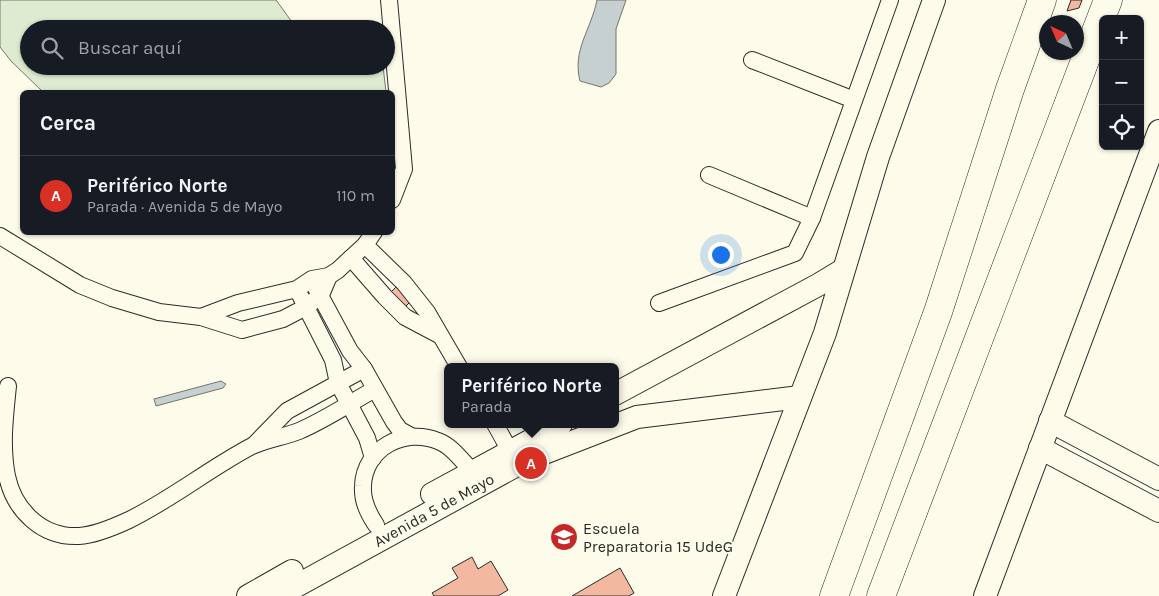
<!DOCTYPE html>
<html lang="es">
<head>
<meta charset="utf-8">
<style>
	body { margin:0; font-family:Karla,sans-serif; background:#20242c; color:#f1f3f6 }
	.controls { position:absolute; right:15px; top:15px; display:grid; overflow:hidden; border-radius:8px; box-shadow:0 1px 4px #0004 }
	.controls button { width:45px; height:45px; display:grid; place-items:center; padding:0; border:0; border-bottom:1px solid #363941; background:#171b24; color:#f1f3f6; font:25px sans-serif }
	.compass { position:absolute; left:1039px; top:15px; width:45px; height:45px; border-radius:50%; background:#171b24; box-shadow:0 1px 4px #0004; rotate:316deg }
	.you { position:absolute; left:720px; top:254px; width:18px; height:18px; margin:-12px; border:4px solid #fff; border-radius:50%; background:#1a73e8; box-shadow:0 0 0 8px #1a73e833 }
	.badge { display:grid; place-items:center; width:32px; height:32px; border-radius:50%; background:#d93025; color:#fff; font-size:16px; font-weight:700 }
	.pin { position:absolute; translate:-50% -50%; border:2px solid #fff; box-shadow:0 1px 5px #0006 }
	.popup { position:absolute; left:444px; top:363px; width:175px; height:65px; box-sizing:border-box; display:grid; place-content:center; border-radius:8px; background:#171b24; filter:drop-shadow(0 1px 4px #0005); font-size:16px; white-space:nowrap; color:#9ea1a6 }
	.popup b { font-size:19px; color:#f1f3f6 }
	.popup::after { content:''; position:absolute; left:50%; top:100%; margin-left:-10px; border:10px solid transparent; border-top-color:#171b24 }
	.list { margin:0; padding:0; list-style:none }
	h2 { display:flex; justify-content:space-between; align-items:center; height:65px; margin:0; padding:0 20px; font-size:21px }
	h2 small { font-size:16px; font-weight:400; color:#9ea1a6 }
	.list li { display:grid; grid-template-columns:32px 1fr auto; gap:15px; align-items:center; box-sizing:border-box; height:80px; padding:0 20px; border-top:1px solid #363941 }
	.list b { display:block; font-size:19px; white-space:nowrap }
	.list p { margin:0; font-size:16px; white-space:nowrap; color:#9ea1a6 }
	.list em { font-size:16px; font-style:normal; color:#9ea1a6 }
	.icon { flex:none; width:28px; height:28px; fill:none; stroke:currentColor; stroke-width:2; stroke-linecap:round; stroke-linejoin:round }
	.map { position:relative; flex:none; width:1159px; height:596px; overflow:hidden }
	.search { position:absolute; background:#171b24; box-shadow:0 1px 4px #0004; left:20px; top:20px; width:375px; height:55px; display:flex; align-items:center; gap:12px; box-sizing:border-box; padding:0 18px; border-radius:28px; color:#9ea1a6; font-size:19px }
	.panel { position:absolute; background:#171b24; box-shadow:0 1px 4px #0004; left:20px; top:90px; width:375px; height:145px; border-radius:8px }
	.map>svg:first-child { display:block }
	.green { fill:#deebd1; stroke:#74746e }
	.water { fill:#c7d0d0; stroke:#74746e }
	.building { fill:#f2b8a0; stroke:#2b2b2b }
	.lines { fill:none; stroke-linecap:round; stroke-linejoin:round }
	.street-casing { stroke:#2b2b2b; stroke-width:18 }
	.secondary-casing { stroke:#2b2b2b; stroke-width:24 }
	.highway-casing { stroke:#2b2b2b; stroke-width:29 }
	.street { stroke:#fdfbea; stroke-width:16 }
	.secondary { stroke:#fdfbea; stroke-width:22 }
	.highway { stroke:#fdfbea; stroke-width:28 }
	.labels { text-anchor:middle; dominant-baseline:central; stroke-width:4; stroke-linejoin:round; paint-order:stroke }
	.street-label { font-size:16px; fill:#2b2b2b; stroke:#fdfbea }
	.poi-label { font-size:16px; fill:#2b2b2b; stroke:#fdfbea; text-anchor:start }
</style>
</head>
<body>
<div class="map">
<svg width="1159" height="596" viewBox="0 0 1159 596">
	<rect width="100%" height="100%" fill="#fdfbea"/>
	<path class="green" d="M0,0H276L297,29H29V66H383L386,92H43L11,61L0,47Z"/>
	<g class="water">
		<path d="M597,0H626L616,29V74L609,83L601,87L580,81C572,50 591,30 597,0Z"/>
		<path d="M221,381L226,384L223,388L156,406L154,399Z"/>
	</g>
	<g class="building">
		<path d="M1071,0H1082L1079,8L1067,11Z"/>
		<path d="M397,286L411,301L405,307L391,292Z"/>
		<path d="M472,557L478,569L491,561L508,590L498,596H434L432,593L458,578L452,568Z"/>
		<path d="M620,568L634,593L629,596H572Z"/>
	</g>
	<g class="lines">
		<g class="street-casing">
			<g id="street">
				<path d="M389,0L404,169L392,200"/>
				<path d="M752,60L854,100"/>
				<path d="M709,175L812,218"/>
				<path d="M0,236L80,285L112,298L159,312L201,317L242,330L283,319L306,307L321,295L329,276"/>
				<path d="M365,245L404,283L427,312L459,367"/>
				<path d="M351,258L385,297L405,317L439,335"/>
				<path d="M316,288L350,351L364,369L394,422L400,430L411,436"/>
				<path d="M301,297L333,360L338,383L367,438L373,458"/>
				<path d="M659,303L795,253L812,218L890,0"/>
				<path d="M201,317L238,303L297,289L312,279L329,276L338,270L365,245L374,232"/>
				<path d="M8,386C5,415 1,446 7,476C14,510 42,538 79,536C95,535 114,527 129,520C172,499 210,468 252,446C267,439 284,437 299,431C325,420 350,403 375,389"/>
				<path d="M495,424L510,451"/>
				<path d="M255,444L287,411L364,369"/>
				<path d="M376,525C368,513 362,501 363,486C364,448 405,427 438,441C452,446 462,461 472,471"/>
			</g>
		</g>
		<g class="secondary-casing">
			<g id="secondary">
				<path d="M615,394L818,285L843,270"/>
				<path d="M1050,421L1159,479"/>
				<path d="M1040,448L1159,511"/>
				<path d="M432,494L561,424"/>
				<path d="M248,596L292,571"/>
				<path d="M278,596L526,460L637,417L800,397"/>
				<path d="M724,596L825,333L878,157L934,0"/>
				<path d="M985,596L1159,131"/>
			</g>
		</g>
		<g class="highway-casing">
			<g id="highway">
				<path d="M834,596L938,312L1010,89L1042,0"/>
				<path d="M881,596C956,397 1034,199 1108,0"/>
			</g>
		</g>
		<use href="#street" class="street"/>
		<use href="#secondary" class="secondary"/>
		<use href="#highway" class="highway"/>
	</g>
	<defs>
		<g id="university-disc" transform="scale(1.4375)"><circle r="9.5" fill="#c62828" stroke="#fdfbea"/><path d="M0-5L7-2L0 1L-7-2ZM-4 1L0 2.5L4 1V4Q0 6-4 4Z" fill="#fff"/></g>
	</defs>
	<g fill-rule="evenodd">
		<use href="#university-disc" x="564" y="537"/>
	</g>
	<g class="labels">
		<g class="street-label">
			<text transform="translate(434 510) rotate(-29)">Avenida 5 de Mayo</text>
		</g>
		<g class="poi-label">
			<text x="583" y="528">Escuela<tspan x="583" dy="18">Preparatoria 15 UdeG</tspan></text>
		</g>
	</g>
</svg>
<div class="controls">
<button>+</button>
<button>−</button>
<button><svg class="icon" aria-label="locate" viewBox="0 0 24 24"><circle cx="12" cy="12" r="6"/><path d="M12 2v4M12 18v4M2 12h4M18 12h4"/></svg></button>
</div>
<svg class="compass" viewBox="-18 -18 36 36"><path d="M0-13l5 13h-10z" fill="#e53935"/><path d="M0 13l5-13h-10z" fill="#9ea1a6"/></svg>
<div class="you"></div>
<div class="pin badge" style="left:531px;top:463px">A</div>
<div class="popup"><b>Periférico Norte</b>Parada</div>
<div class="search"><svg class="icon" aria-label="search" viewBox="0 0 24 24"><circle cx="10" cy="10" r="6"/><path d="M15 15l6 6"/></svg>Buscar aquí</div>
<section class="panel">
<h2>Cerca<small></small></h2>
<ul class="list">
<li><span class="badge">A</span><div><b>Periférico Norte</b><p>Parada · Avenida 5 de Mayo</p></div><em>110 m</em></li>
</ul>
</section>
</div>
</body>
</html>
